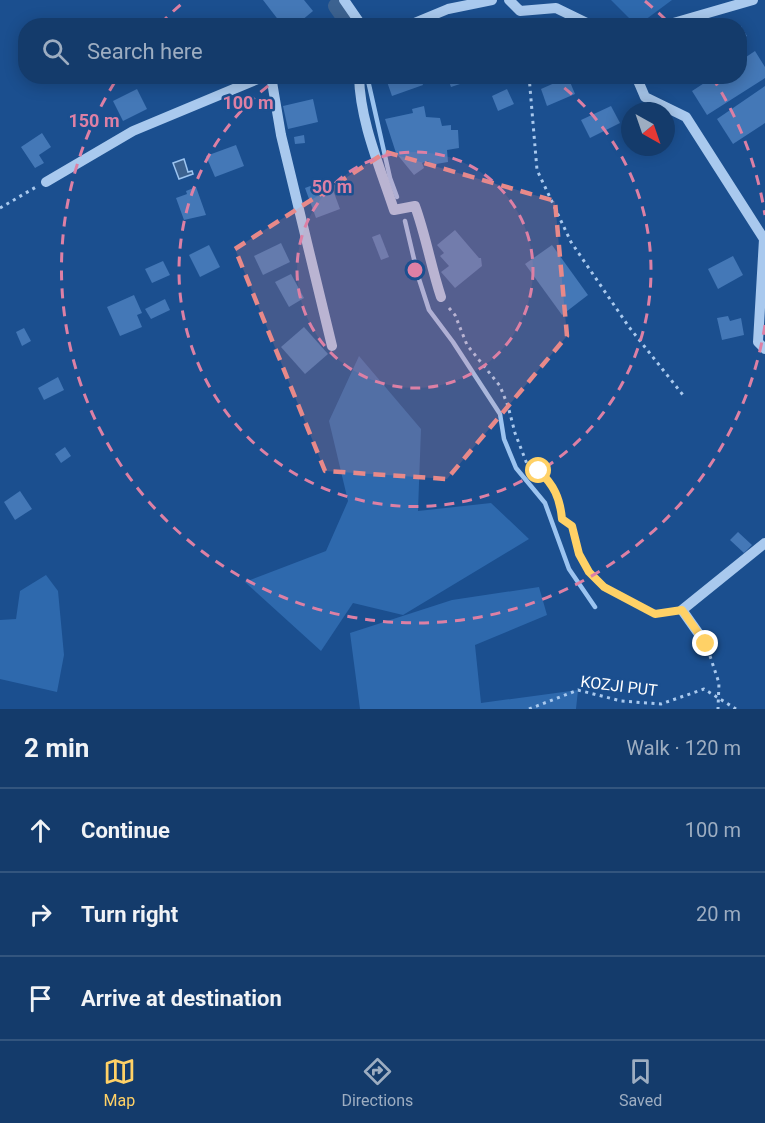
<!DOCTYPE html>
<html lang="en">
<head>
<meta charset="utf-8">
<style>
	body { margin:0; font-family:Roboto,sans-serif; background:#1d4271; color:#f1f3f6 }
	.compass { position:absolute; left:621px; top:102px; width:54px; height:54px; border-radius:50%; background:#143b6b; box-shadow:0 3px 15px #0003; rotate:140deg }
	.stop { position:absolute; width:18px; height:18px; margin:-14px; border:4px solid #ffd166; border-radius:50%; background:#fff }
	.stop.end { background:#ffd166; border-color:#fff; box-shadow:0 2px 6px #0008 }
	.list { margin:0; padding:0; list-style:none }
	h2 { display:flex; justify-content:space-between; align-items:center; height:78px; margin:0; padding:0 24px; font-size:26px }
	h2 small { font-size:20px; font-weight:400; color:#9dadc1 }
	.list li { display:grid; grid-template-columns:39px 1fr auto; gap:18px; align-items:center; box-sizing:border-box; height:84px; padding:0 24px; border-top:2px solid #33557e }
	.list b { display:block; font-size:22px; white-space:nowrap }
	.list em { font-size:20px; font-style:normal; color:#9dadc1 }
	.icon { flex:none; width:33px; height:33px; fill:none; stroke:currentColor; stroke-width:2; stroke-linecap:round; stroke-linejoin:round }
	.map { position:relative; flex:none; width:765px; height:709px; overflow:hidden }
	.search { position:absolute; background:#143b6b; box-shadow:0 3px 15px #0003; left:18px; right:18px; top:18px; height:66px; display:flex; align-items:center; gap:15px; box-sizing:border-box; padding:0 21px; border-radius:24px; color:#9dadc1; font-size:22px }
	.sheet { height:330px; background:#143b6b }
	nav { display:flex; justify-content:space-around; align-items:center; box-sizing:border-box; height:84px; border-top:2px solid #33557e; background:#143b6b; font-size:16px; color:#9dadc1 }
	nav a { display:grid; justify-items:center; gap:3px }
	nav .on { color:#ffd166 }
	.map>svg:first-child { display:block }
	.green { fill:#2e69ad }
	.water { fill:#3c6290; stroke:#9cc4f0; stroke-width:1.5 }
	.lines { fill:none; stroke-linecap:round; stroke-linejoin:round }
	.stream { stroke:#9cc4f0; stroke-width:4.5 }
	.canal { stroke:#3c6290; stroke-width:16 }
	.building { fill:#4478b7 }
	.path { stroke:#a9c9ee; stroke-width:3; stroke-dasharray:3 4.5; stroke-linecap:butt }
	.minor { stroke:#a9c9ee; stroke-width:10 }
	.route { stroke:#ffd166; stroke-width:8 }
	.marked { fill:#e88989; fill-opacity:0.2; stroke:#e88989; stroke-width:4.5; stroke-dasharray:12 8; stroke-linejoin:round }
	.ring { fill:none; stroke:#dd80a5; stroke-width:3; stroke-dasharray:10 8 }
	.labels { text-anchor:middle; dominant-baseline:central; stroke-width:5; stroke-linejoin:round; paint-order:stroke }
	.street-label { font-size:16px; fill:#fff; stroke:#1b4f8f }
	.centre { fill:#dd80a5; stroke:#1b4f8f; stroke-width:3 }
	.ring-label { font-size:18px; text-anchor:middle; font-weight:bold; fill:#dd80a5; stroke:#1b4f8f; stroke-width:5; stroke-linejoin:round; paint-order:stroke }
</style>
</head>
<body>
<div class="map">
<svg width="765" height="709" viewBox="0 0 765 709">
	<rect width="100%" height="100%" fill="#1b4f8f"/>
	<g class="green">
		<path d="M611,0H672L637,26Z"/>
		<path d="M359,356L421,429L418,511L491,503L529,539L403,615L353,603L321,651L245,582L326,551L348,501L329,421Z"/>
		<path d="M46,575L58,591L64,655L57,692L0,679V620L16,619L20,591Z"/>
		<path d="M539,587L547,615L475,645L481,703L578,690L576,709H360L350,633L452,600Z"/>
	</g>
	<path class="water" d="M184,159L188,172L192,171L193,174L179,179L173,163Z"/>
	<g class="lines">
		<g class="stream">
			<path d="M367,76L390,178L397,197"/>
			<path d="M405,221L418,276L429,310L453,342L500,414L504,439L516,468L545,503L569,569L595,607"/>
		</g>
		<path class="canal" d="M336,6L350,26"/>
	</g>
	<g class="building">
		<path d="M263,0H304L313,11L295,26H283Z"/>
		<path d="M741,26L747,36L740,40V28Z"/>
		<path d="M755,51L765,67V78L707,115L692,91L715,76H740V61Z"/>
		<path d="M385,76H420L423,85L392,96Z"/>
		<path d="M447,76H481V77L451,87Z"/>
		<path d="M568,77L575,94L547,106L541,89Z"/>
		<path d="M765,86V123L733,144L717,119Z"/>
		<path d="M137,89L147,109L123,121L113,101Z"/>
		<path d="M507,89L514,104L498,111L492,96Z"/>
		<path d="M313,99L318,122L288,129L283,106Z"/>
		<path d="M424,106L426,117L440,118L442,126L451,125V130H458L459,148L447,150L448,162L430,165L428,161L422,163L424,168L414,175L396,153L385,119L413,113L412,109Z"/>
		<path d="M611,106L620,123L590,138L581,120Z"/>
		<path d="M42,133L51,147L39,155L44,163L35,168L21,147Z"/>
		<path d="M304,135L305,143L295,144L294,137Z"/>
		<path d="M236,145L244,166L215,177L206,156Z"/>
		<path d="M329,179L340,209L316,218L305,188Z"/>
		<path d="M196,187L206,215L184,220L176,198L187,194L186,191Z"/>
		<path d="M455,230L479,258H481L482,266L455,288L441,272L449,266L440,256L444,253L437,245Z"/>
		<path d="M380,234L389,257L381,260L372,237Z"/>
		<path d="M281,243L290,262L263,275L254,256Z"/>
		<path d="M209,245L220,267L200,277L189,255Z"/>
		<path d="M552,245L588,295L562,315L525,264Z"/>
		<path d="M733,256L743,275L718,289L708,269Z"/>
		<path d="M163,261L170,275L152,283L145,269Z"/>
		<path d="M291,274L304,298L289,307L275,282Z"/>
		<path d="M134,295L142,313L137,315L142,327L120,336L107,307Z"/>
		<path d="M165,299L170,310L151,319L145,309Z"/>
		<path d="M728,316L730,321L741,318L744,335L722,340L717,318Z"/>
		<path d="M304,327L328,354L305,374L281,347Z"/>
		<path d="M24,328L31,341L22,346L16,332Z"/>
		<path d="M58,377L64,390L44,400L38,388Z"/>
		<path d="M65,447L71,456L61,463L55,454Z"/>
		<path d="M20,491L32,509L15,520L4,502Z"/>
		<path d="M738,532L752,545L744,553L730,540Z"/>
	</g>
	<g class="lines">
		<g class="path">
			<path d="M529,76L537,170L571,242L629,327L683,395"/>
			<path d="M0,208L36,187"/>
			<path d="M449,308L455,315L467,345L500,386L508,406L515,433L527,464C551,478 559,491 562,519L572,526C578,567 596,585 632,602C649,610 652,615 671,612"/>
			<path d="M710,656L719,683L718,709"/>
			<path d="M529,709L578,690L621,701L661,704L704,689L736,709"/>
		</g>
		<g class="minor">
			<path d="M344,0L362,26"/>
			<path d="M509,0L520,11L556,8L593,26"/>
			<path d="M407,26L448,9L492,0"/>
			<path d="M663,26L753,0"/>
			<path d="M271,76L281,135L332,346"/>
			<path d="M359,76C360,122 380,167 394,210L415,206C426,236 431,267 441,297"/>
			<path d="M636,76L645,97L686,117L764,239L758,342L765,349"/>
			<path d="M46,182L133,131L265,76"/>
			<path d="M706,644L682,610L765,543"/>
		</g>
	</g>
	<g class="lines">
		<path class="route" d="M539,471C554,485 560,498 562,519L572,526L579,554L589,572L604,587L655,614L682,610L706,644"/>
	</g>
	<path class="marked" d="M386,152L555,201L567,336L447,479L325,471L235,249Z"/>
	<circle cx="415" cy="270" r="118" fill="#dd80a5" fill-opacity=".12"/>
	<g class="ring">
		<circle cx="415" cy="270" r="118"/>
		<path d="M550 77A236 236 0 1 1 280 77"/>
		<path d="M765 325A354 354 0 1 1 118 77M160 24A354 354 0 0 1 185 1M645 1A354 354 0 0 1 670 24M712 77A354 354 0 0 1 765 215"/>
	</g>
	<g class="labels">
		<g class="street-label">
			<text transform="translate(619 686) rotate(7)">KOZJI PUT</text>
		</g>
	</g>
	<circle cx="415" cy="270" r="9" class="centre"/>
	<g class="ring-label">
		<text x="248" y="109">100 m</text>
		<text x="94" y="127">150 m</text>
		<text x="332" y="193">50 m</text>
	</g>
</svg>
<svg class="compass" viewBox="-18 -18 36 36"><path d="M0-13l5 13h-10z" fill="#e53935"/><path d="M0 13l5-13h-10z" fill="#9dadc1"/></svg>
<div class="stop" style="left:539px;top:471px"></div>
<div class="stop end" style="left:706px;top:644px"></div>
<div class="search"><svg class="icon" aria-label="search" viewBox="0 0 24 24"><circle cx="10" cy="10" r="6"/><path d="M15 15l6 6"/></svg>Search here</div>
</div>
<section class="sheet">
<h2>2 min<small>Walk · 120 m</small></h2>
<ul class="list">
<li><svg class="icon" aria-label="ahead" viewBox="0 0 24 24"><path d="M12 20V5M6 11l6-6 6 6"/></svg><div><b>Continue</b></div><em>100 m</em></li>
<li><svg class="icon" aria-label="right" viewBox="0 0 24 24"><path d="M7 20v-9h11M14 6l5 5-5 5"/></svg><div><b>Turn right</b></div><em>20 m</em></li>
<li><svg class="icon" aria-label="arrive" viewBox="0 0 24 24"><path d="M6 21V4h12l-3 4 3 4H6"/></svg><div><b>Arrive at destination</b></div></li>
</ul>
</section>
<nav>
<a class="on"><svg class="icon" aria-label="map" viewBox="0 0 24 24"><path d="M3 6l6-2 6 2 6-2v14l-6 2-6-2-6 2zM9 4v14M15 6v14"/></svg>Map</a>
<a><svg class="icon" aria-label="directions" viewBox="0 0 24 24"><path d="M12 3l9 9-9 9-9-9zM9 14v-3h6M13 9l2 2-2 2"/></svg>Directions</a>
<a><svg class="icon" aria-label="saved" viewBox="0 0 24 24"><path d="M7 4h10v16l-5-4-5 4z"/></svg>Saved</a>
</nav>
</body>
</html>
